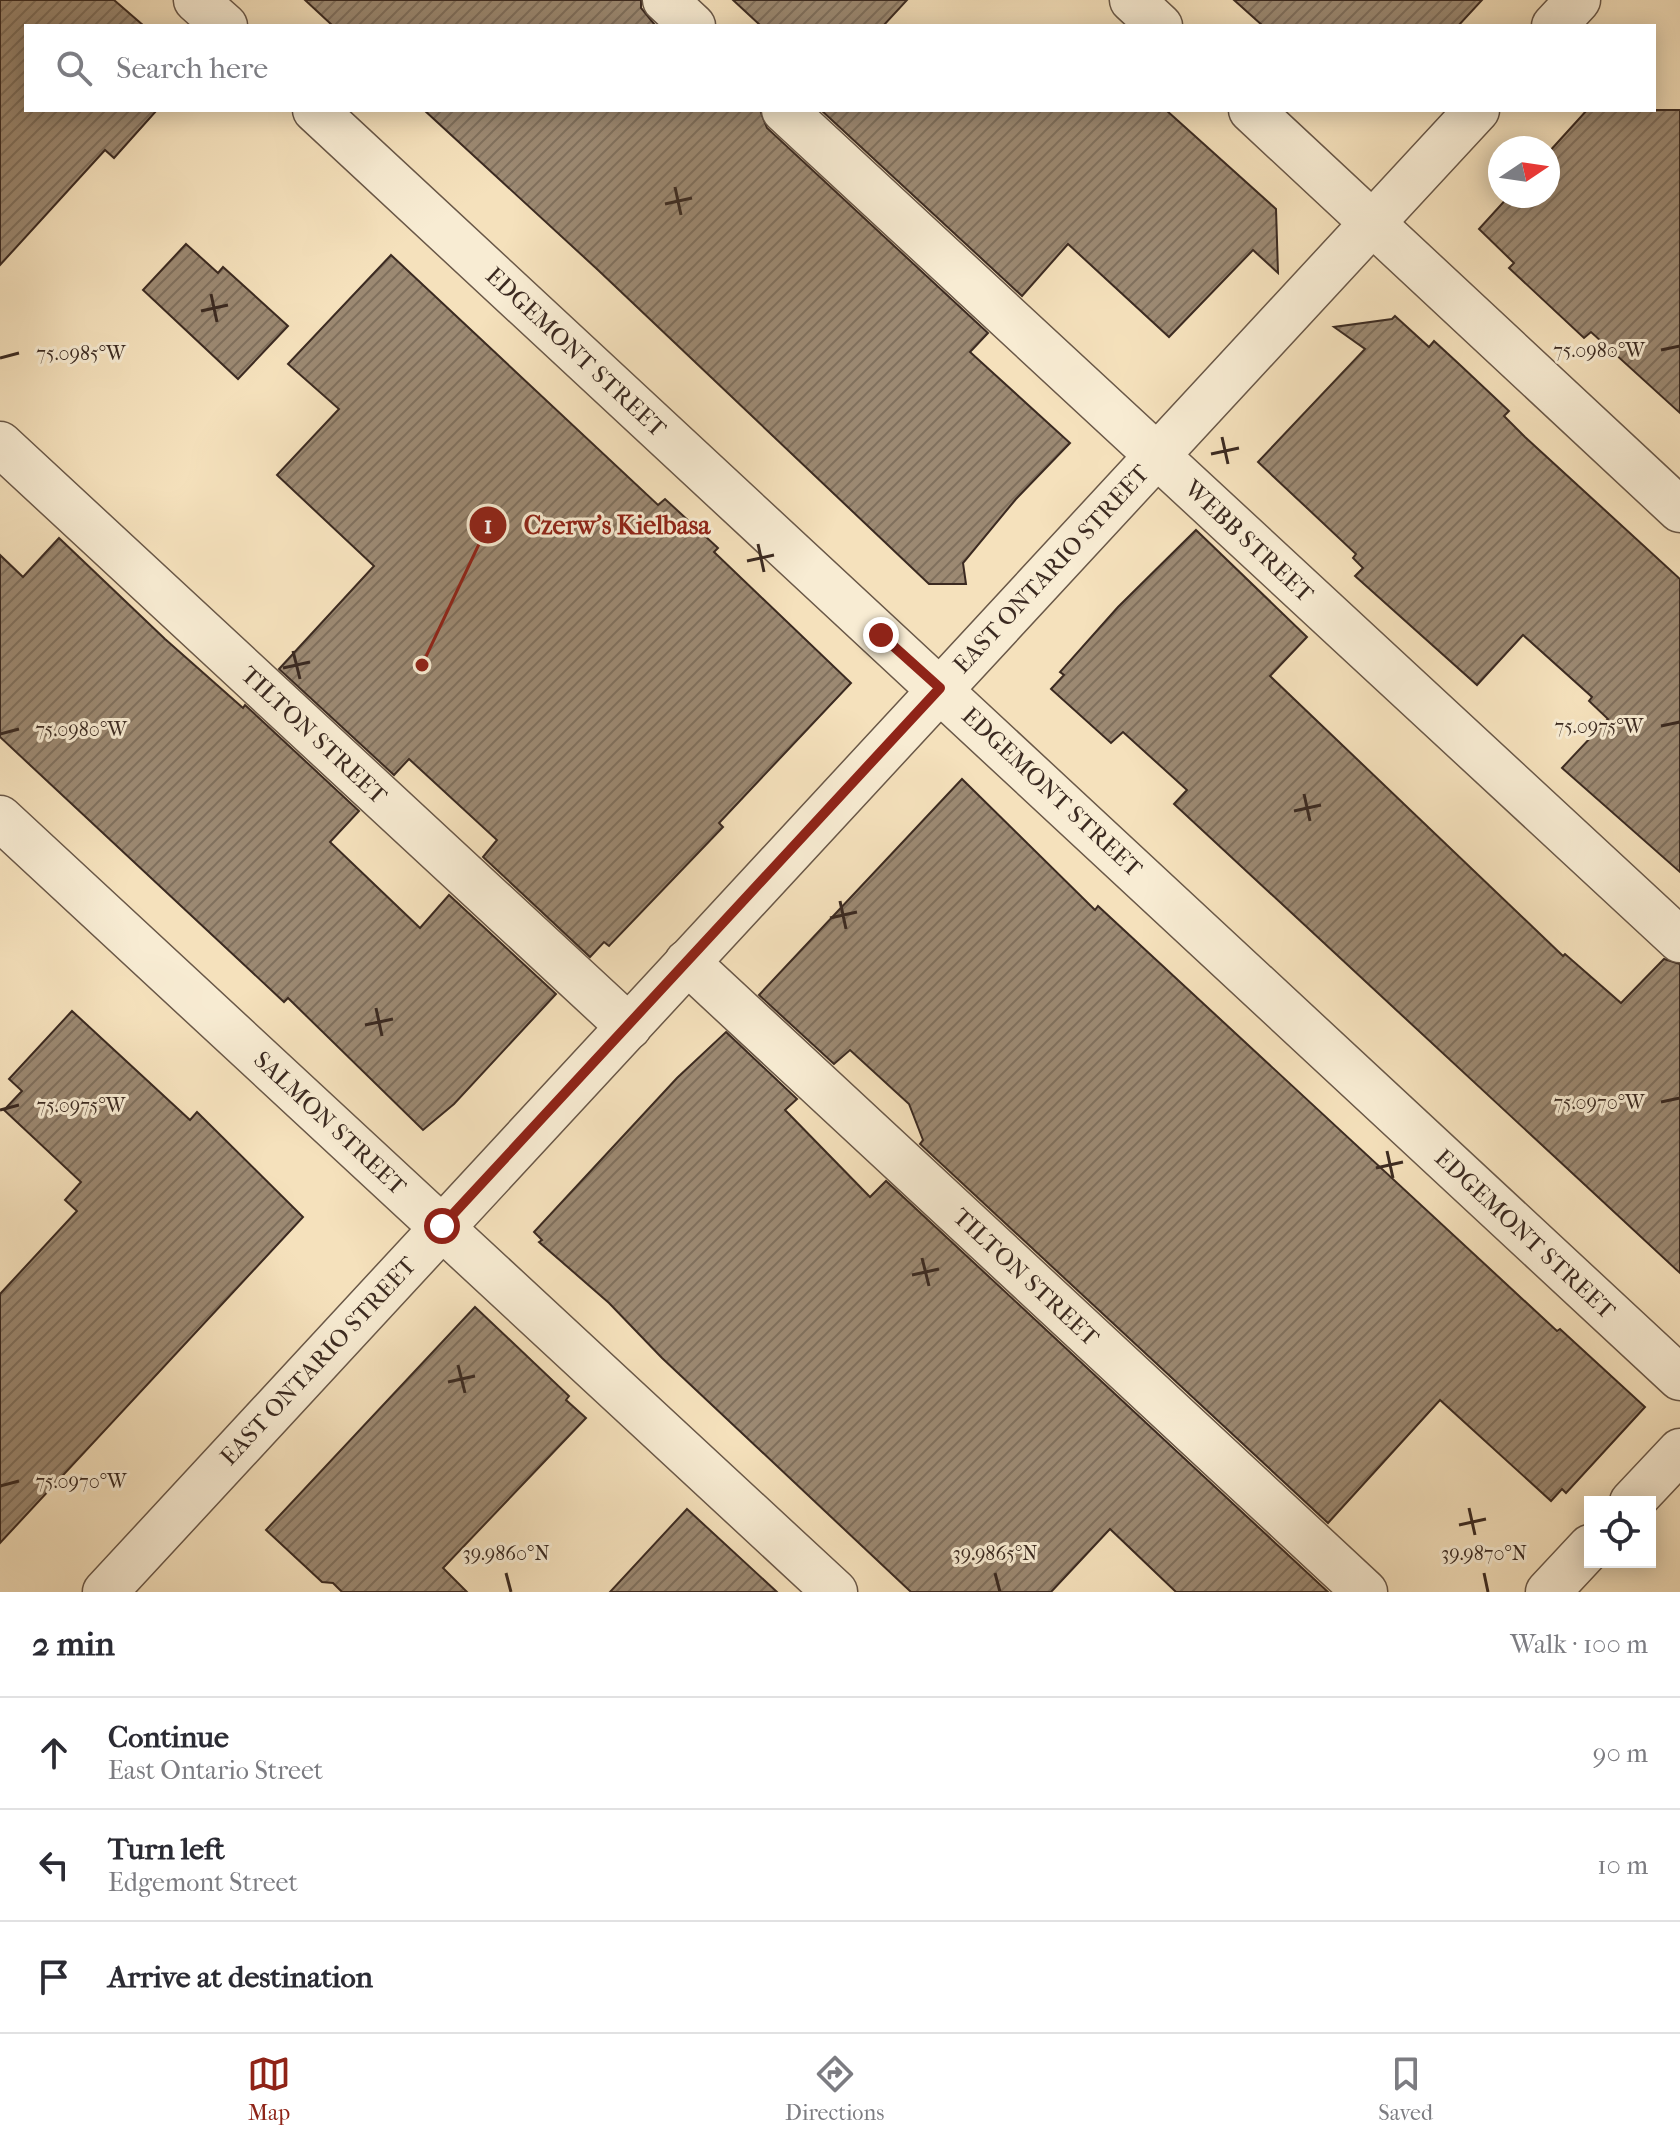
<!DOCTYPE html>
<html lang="en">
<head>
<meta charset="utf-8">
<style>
	body { margin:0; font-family:"IM FELL French Canon",serif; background:#f7f7f7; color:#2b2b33 }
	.controls { position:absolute; right:24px; bottom:24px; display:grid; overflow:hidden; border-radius:0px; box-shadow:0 4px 20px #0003 }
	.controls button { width:72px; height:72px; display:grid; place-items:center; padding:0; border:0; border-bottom:2px solid #e1e1e2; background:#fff; color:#2b2b33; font:40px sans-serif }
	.compass { position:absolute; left:1488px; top:136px; width:72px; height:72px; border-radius:50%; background:#fff; box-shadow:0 4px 20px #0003; rotate:77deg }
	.stop { position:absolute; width:24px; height:24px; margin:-18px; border:6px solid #8f2418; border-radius:50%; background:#fff }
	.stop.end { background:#8f2418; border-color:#fff; box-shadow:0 2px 8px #0008 }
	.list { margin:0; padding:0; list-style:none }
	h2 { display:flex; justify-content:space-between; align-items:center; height:104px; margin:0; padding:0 32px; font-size:34px }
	h2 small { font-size:26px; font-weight:400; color:#7c7c81 }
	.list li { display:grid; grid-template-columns:52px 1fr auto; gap:24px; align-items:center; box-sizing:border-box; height:112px; padding:0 32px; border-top:2px solid #e1e1e2 }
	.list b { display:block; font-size:30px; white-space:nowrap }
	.list p { margin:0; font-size:26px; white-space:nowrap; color:#7c7c81 }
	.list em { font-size:26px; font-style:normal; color:#7c7c81 }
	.icon { flex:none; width:44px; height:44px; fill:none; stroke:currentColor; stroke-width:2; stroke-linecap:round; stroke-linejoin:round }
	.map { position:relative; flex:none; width:1680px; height:1592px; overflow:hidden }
	.search { position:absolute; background:#fff; box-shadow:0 4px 20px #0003; left:24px; right:24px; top:24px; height:88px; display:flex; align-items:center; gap:20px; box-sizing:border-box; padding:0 28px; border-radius:0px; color:#7c7c81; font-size:30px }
	.sheet { height:440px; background:#fff }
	nav { display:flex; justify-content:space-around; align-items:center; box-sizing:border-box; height:112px; border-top:2px solid #e1e1e2; background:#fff; font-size:22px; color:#7c7c81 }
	nav a { display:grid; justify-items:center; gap:4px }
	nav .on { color:#8f2418 }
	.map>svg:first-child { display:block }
	.building { fill:url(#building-hatch); stroke:#3b2a21; stroke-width:2 }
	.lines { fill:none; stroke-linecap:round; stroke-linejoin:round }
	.minor-casing { stroke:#6a5848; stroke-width:47 }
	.minor { stroke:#f8ecd3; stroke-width:44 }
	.route { stroke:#8f2418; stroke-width:10 }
	.ticks { fill:none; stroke:#3b2a21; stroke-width:3 }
	.labels { text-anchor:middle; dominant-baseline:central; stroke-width:6; stroke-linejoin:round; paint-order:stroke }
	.street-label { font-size:24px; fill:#3b2a21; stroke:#f8ecd3 }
	.ticks-label { font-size:20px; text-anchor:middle; fill:#3b2a21; stroke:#f8ecd3; stroke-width:6; stroke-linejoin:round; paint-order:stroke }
	.leader { fill:none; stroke:#8f2418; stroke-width:3 }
	.callout-dot { fill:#8f2418; stroke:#f8ecd3; stroke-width:3 }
	.mark-label { font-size:24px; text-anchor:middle; font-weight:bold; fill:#fff }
	.callout-label { font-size:26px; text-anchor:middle; font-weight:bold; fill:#8f2418; stroke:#f8ecd3; stroke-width:6; stroke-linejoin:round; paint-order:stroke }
</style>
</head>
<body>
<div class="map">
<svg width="1680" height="1592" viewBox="0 0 1680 1592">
	<defs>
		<pattern id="building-hatch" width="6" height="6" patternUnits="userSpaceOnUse" patternTransform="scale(2)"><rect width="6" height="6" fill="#9c8972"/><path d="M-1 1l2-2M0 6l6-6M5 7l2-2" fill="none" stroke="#80705d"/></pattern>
	</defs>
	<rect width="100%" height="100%" fill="#f5e1bc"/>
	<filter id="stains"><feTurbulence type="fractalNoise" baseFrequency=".0025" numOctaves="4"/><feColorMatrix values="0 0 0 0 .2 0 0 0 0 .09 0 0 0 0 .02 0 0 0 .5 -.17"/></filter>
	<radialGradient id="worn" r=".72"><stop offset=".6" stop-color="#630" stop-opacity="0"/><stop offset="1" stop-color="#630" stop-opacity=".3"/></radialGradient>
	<g class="building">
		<path d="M0,0H114L144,26H26V110H157L114,158L105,150L0,265Z"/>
		<path d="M305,0H641V8L655,25L333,26Z"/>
		<path d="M733,0H907L883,26H761Z"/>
		<path d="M1234,0H1482L1458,26H1263Z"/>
		<path d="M424,110H760L767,128L988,333L970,352L1070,443L1016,499L963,563L966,584H929L598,270Z"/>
		<path d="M821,110H1166L1276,209L1278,273L1253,250L1169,337L1068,244L1022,296Z"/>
		<path d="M1587,110H1680V413L1591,332L1584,338L1509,268L1514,263L1479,229L1509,196H1548V153Z"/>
		<path d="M186,244L218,273L223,267L288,326L238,379L143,290Z"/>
		<path d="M391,255L658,505L665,499L718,548L714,552L851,683L719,823L723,827L609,946L604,942L590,957L483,857L497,840L409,759L394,775L279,669L374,566L277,475L339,409L288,364Z"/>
		<path d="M1395,316L1429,347L1434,341L1459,364L1509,411L1504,416L1525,437L1680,579V872L1562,768L1608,719L1589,701L1592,697L1523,635L1477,685L1355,576L1363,568L1353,558L1356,554L1258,462L1365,349L1334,327L1392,319Z"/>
		<path d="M1196,530L1307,637L1270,676L1563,956L1565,954L1621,1003L1664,959L1680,964V1273L1174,804L1187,790L1123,732L1111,743L1051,689L1064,675L1060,672L1118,607Z"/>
		<path d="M59,538L165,639L243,708L245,705L359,811L330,842L420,928L449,895L556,994L454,1104L423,1130L288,998L284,1002L0,737V555L23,577Z"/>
		<path d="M962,779L1095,910L1098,906L1557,1331L1560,1329L1645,1407L1566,1493L1562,1489L1551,1501L1440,1400L1328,1523L920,1144L923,1140L909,1104L850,1050L834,1064L759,995Z"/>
		<path d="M72,1011L190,1120L197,1112L303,1217L0,1543V1294L77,1211L65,1200L81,1182L4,1110L22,1091L9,1079Z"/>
		<path d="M726,1032L797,1099L785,1110L870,1197L886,1181L1328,1592H1176L1110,1529L1051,1592H911L662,1358L609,1303L539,1242L542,1240L534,1232L677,1078Z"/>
		<path d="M475,1307L569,1396L566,1400L586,1418L443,1568L467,1592H342L333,1583L322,1582L266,1530Z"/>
		<path d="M687,1509L777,1592H610Z"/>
	</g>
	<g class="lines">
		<g class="minor-casing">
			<g id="minor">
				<path d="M196,0L225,26"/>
				<path d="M665,0L693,26"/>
				<path d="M1132,0L1160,26"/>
				<path d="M1554,26L1578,0"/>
				<path d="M315,110L1680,1378"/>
				<path d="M784,110L1680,940"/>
				<path d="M1251,110L1680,510"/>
				<path d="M0,444L629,1027"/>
				<path d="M0,818L835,1592"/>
				<path d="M687,962L1365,1592"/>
				<path d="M1632,1502L1680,1451"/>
				<path d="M105,1592L1477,110"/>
				<path d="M1548,1592L1590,1547"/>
			</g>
		</g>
		<use href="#minor" class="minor"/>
	</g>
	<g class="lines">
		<path class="route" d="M442,1226L940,688L881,635"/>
	</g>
	<path class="ticks" d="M675,187L681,215M665,204L692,198M211,294L217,322M201,311L228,305M1661,350L1680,346M0,358L19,353M1222,437L1228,464M1211,454L1239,448M758,544L764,572M747,561L774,555M293,651L300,679M283,668L310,662M1661,726L1680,722M0,734L19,729M1304,794L1310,821M1294,811L1321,805M840,901L846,929M830,918L857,912M376,1008L382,1036M365,1025L393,1019M1661,1102L1680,1098M0,1110L19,1105M1387,1151L1393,1178M1376,1168L1403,1162M922,1258L929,1286M912,1275L939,1269M458,1365L465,1393M448,1382L475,1376M0,1486L19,1481M1469,1508L1475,1535M1459,1525L1486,1519M506,1573L511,1592M995,1573L1000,1592M1484,1573L1488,1592"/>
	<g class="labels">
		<g class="street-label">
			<text transform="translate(576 352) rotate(43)">EDGEMONT STREET</text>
			<text transform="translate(1249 541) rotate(43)">WEBB STREET</text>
			<text transform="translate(1051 569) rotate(-47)">EAST ONTARIO STREET</text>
			<text transform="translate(314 735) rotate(43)">TILTON STREET</text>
			<text transform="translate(1052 792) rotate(43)">EDGEMONT STREET</text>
			<text transform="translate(330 1123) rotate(43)">SALMON STREET</text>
			<text transform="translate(1525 1234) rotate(43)">EDGEMONT STREET</text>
			<text transform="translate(1026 1277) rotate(43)">TILTON STREET</text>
			<text transform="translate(318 1361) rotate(-47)">EAST ONTARIO STREET</text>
		</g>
	</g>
	<g class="ticks-label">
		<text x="1599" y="357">75.0980°W</text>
		<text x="81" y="360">75.0985°W</text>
		<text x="1599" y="733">75.0975°W</text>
		<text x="81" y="736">75.0980°W</text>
		<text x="1599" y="1109">75.0970°W</text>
		<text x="81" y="1112">75.0975°W</text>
		<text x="81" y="1488">75.0970°W</text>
		<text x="506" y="1560">39.9860°N</text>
		<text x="995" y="1560">39.9865°N</text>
		<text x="1484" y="1560">39.9870°N</text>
	</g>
	<path class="leader" d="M422 665L488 525"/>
	<g class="callout-dot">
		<circle cx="422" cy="665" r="8"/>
		<circle cx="488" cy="525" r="20"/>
	</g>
	<g class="mark-label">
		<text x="488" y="533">1</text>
	</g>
	<g class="callout-label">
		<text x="617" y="534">Czerw's Kielbasa</text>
	</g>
	<rect width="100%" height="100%" filter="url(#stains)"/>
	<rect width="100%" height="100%" fill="url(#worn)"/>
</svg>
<div class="controls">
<button><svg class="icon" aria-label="locate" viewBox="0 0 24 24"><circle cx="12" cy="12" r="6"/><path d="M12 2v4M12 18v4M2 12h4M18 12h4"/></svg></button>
</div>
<svg class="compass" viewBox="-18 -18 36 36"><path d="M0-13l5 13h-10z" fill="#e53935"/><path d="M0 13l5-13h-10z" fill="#7c7c81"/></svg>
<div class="stop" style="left:442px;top:1226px"></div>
<div class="stop end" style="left:881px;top:635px"></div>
<div class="search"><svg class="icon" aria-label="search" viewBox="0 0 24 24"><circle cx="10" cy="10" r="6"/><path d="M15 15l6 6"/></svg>Search here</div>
</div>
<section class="sheet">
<h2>2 min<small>Walk · 100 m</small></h2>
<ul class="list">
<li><svg class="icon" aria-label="ahead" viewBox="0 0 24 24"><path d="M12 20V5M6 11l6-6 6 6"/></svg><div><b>Continue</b><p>East Ontario Street</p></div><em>90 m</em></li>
<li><svg class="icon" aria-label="left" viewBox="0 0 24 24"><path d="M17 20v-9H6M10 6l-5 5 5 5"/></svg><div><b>Turn left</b><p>Edgemont Street</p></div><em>10 m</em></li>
<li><svg class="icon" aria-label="arrive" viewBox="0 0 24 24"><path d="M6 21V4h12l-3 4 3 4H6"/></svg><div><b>Arrive at destination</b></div></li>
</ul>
</section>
<nav>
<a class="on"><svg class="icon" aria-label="map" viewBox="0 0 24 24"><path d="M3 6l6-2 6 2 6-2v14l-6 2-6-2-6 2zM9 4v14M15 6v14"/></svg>Map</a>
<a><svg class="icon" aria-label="directions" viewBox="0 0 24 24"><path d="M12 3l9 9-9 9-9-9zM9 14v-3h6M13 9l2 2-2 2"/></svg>Directions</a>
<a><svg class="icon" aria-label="saved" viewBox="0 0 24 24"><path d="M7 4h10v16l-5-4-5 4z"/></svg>Saved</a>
</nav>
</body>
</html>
